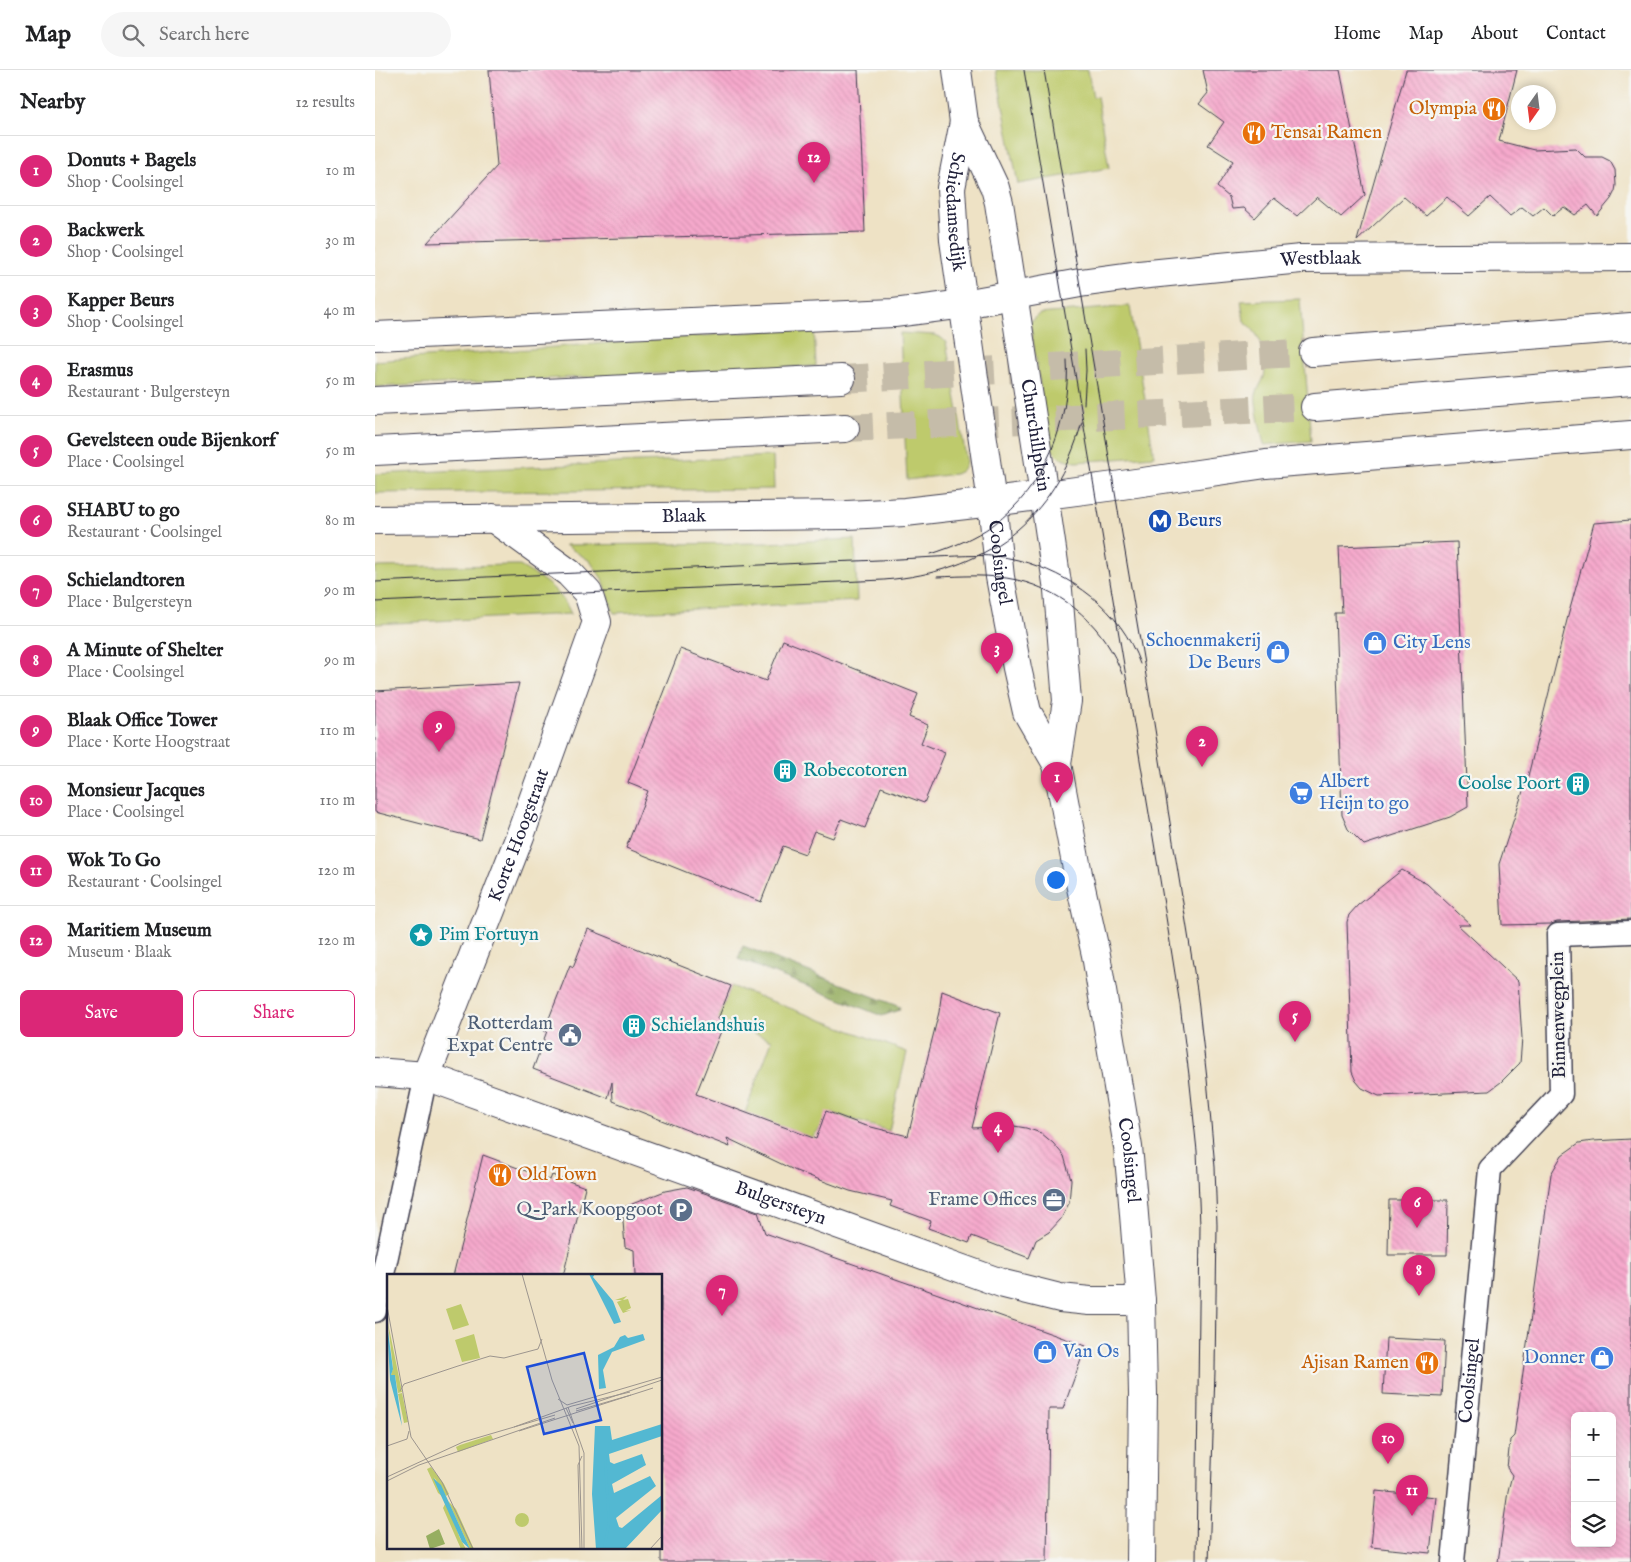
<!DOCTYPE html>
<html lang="en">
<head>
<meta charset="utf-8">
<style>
	body { margin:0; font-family:"IM FELL English",serif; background:#f6f6f6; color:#202124 }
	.controls { position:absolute; right:15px; bottom:15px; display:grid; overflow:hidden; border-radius:8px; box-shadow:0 2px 8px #0003 }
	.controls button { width:45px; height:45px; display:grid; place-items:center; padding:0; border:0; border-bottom:1px solid #e0e0e0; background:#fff; color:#202124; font:25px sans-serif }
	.compass { position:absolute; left:1136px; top:15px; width:45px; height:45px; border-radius:50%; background:#fff; box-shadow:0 2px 8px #0003; rotate:194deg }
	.you { position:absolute; left:680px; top:809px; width:18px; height:18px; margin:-12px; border:4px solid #fff; border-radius:50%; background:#1a73e8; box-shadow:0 0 0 8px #1a73e833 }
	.badge { display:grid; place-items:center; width:32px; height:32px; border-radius:50%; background:#db2777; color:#fff; font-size:16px; font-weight:700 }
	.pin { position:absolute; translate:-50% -41px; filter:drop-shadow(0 1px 2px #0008) }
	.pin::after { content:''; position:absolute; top:26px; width:18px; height:15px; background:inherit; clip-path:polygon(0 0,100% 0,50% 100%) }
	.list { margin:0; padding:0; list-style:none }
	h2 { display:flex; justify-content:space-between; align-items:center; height:65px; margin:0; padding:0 20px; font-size:21px }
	h2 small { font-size:16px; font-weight:400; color:#757577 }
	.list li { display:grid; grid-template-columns:32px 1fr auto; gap:15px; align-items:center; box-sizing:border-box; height:70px; padding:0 20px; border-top:1px solid #e0e0e0 }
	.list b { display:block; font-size:19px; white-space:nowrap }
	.list p { margin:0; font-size:16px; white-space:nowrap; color:#757577 }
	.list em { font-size:16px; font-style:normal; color:#757577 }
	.actions { display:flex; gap:10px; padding:15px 20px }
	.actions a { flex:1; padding:11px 0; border:1px solid #db2777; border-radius:8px; text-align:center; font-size:18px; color:#db2777 }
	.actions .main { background:#db2777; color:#fff }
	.icon { flex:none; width:28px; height:28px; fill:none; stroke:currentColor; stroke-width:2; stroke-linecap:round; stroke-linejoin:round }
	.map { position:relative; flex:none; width:1256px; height:1492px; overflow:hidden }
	header { display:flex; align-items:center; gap:30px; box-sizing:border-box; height:70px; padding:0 25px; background:#fff; border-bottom:1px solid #e0e0e0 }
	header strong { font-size:24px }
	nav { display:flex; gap:28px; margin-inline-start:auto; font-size:18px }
	.search { width:350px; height:45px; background:#f6f6f6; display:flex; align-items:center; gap:12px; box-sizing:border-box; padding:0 18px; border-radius:28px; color:#757577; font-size:19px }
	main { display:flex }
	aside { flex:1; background:#fff }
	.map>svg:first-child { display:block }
	.green { fill:#beca6c; stroke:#707654 }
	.forest { fill:url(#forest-firs); stroke:#5c684e }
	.building { fill:url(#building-back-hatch); fill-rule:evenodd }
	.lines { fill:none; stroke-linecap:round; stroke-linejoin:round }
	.secondary-tunnel { stroke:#c5bca9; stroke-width:28; stroke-dasharray:28 14; stroke-linecap:butt }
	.pedestrian-casing { stroke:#413f50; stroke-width:25 }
	.minor-casing { stroke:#413f50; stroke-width:30 }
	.tertiary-casing { stroke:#413f50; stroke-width:30 }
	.secondary-casing { stroke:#413f50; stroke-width:30 }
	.pedestrian { stroke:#fff; stroke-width:22 }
	.minor { stroke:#fff; stroke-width:28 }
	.tertiary { stroke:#fff; stroke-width:28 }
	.secondary { stroke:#fff; stroke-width:28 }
	.tram { stroke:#22223b; stroke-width:1 }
	.labels { text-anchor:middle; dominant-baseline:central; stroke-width:4.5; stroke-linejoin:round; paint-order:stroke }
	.food-label { font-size:19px; fill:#c56008; stroke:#f6f6f2; text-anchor:end }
	.street-label { font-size:19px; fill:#22223b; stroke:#f6f6f2 }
	.transit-label { font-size:19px; fill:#164399; stroke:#f6f6f2; text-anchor:start }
	.shop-label { font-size:19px; fill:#366cbe; stroke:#f6f6f2; text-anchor:start }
	.culture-label { font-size:19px; fill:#0d838f; stroke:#f6f6f2; text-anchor:start }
	.service-label { font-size:19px; fill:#4e5e75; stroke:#f6f6f2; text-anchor:end }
	.inset-river { fill:none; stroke:#53b8d2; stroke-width:2.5 }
	.inset-road { fill:none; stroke:#9c958e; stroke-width:1 }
	.view { fill:#1d4ed8; fill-opacity:0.15; stroke:#1d4ed8; stroke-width:2.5 }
	.inset-edge { fill:none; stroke:#22223b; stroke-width:2.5 }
</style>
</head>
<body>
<header>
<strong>Map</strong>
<div class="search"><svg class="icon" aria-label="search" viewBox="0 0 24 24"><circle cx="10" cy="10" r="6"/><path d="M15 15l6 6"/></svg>Search here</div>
<nav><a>Home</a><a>Map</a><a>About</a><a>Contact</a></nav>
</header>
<main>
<aside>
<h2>Nearby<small>12 results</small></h2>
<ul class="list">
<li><span class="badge">1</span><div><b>Donuts + Bagels</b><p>Shop · Coolsingel</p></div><em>10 m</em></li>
<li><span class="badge">2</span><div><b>Backwerk</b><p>Shop · Coolsingel</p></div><em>30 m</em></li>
<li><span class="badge">3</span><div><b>Kapper Beurs</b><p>Shop · Coolsingel</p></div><em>40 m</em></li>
<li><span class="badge">4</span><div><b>Erasmus</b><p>Restaurant · Bulgersteyn</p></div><em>50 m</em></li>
<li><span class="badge">5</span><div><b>Gevelsteen oude Bijenkorf</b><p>Place · Coolsingel</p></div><em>50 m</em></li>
<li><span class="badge">6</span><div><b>SHABU to go</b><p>Restaurant · Coolsingel</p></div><em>80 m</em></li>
<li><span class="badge">7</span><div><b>Schielandtoren</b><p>Place · Bulgersteyn</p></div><em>90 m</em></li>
<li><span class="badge">8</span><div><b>A Minute of Shelter</b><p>Place · Coolsingel</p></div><em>90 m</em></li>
<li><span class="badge">9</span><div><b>Blaak Office Tower</b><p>Place · Korte Hoogstraat</p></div><em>110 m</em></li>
<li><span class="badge">10</span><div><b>Monsieur Jacques</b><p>Place · Coolsingel</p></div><em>110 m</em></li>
<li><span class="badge">11</span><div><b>Wok To Go</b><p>Restaurant · Coolsingel</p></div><em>120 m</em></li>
<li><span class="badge">12</span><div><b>Maritiem Museum</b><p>Museum · Blaak</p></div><em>120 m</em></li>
</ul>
<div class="actions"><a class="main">Save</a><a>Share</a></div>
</aside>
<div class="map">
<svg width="1256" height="1492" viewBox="0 0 1256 1492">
	<defs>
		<pattern id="forest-firs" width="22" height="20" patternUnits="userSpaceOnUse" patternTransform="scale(1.25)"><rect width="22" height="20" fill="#96ae60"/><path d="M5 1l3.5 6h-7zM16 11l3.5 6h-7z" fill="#7a8d50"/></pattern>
		<pattern id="building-back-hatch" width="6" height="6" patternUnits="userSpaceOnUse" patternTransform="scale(1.25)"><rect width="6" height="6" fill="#f6a9cc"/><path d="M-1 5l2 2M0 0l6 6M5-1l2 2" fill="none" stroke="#d391b0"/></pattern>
	</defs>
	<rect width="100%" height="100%" fill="#f6f6f2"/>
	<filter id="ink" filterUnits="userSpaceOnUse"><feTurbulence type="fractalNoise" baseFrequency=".02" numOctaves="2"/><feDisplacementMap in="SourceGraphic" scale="10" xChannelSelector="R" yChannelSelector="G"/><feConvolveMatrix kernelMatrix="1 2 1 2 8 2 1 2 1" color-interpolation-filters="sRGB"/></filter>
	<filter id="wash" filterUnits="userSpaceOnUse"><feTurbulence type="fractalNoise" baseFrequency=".0096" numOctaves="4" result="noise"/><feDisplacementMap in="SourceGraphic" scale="20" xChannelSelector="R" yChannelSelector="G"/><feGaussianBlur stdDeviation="1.12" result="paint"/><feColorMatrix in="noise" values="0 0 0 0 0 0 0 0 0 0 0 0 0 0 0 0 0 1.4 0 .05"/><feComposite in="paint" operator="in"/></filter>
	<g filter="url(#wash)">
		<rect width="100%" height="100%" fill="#eee2c5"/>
		<g class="green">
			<path d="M621,0H713L718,27L722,26L734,98L643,114Z"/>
			<path d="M925,229L936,371L889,375C887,366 879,332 881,325C882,319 887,313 889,307C894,285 886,265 869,251L866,231Z"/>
			<path d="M755,236L779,386L701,392L685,388L675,378L655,252L664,244Z"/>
			<path d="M439,257L441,296L0,317V291Z"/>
			<path d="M525,263L560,265L565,267L571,272L591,388C591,397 588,401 580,404L532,410Z"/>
			<path d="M398,386L399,419L0,423V404Z"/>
			<path d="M480,469L482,531L239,543L228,510L215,491L190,475L391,473Z"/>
			<path d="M143,495C167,509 185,518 196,544L0,554V497Z"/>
			<path d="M356,916L532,982L514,1061L457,1043L437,1068L370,1043L397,970L343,949Z"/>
		</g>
		<path class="forest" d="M368,876L525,937L524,940L507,946L363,889Z"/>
		<g id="blocks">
			<g class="building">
				<path d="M114,0H483L490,162L52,173L122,96Z"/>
				<path d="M828,0H965L990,125L966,147L942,127L922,146L899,128L880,148L869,138L857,139L854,127L842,117L858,91L833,75L849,52L824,34L833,23Z"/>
				<path d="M1031,0H1142L1124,71L1159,80L1201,78L1210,87H1227L1235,91L1240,100L1241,115L1240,121L1236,129L1222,146L1213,135L1200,145L1189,137L1178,146L1169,137L1158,146L1147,137L1135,146L1115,127L1094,146L1072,127L1051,146L1029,127L982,171Z"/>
				<path d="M1256,450V849L1182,852L1176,854L1127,855L1124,794L1153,706L1193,546L1219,453Z"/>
				<path d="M1082,472L1093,737L1075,747L989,775L973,759L967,745L960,543H967L964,477Z"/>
				<path d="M408,570L543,624L534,647L553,655L546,673L570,683L549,733L506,717L490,758L466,749L458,768L439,761L430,784L408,776L386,832L251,778L273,721L253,713L305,579L391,611Z"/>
				<path d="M144,613L105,769L0,742V621Z"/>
				<path d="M1027,800L1052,814L1096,855H1083L1143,911L1147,968L1145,993L1126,1012L1114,1021L1004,1026L987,1018L981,1011L977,1002L972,852L974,845L983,835Z"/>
				<path d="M213,859L356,916L343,949L350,951L321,1024L441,1069L451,1041L488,1055L533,1066L564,942L567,921L625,943L597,1058L639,1056L651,1058L666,1063L678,1073L689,1086L696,1110L694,1133L686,1149L674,1162L661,1170L654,1188L597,1166L594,1173L553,1158L556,1151L515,1136L517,1131L475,1121L421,1101L352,1068L355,1077L238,1031L237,1012L233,1028L158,999L172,961H169L195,895L198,897Z"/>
				<path d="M1256,1069V1492H1123L1133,1421L1137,1405L1132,1398L1135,1370L1139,1366L1176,1104L1187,1085L1204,1073L1218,1071ZM1200,1346H1237V1473H1200Z"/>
				<path d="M108,1085L175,1110L177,1105L210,1117L188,1206H78Z"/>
				<path d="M312,1117L383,1142L390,1163L711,1276L688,1339H674L672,1492H286V1206H260L259,1180L250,1177L247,1138L290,1121Z"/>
				<path d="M1014,1130H1073L1072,1185H1013Z"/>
				<path d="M1011,1268L1070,1271L1067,1327L1008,1324Z"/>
				<path d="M1001,1421L1061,1427L1055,1483L996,1477Z"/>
			</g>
		</g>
	</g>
	<g filter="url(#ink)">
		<use href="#blocks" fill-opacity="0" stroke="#413f50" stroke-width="1"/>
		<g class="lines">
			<g class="secondary-tunnel">
				<path d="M466,309L938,282"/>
				<path d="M470,358L940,337"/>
			</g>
			<g class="pedestrian-casing">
				<g id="pedestrian">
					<path d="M0,1241L51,1006"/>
					<path id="s1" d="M1078,1492L1115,1099L1186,1024L1183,865L1256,862"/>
				</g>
			</g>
			<g class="minor-casing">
				<g id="minor">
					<path id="s2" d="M0,1002L51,1006L629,1214L685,1228L715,1231H766"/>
					<path id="s3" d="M51,1006L145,766L222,552L213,523L194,503L118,448"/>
				</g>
			</g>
			<g class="tertiary-casing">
				<g id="tertiary">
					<path id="s4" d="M669,425L683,520L692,631L682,694L703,804L721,885L753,1077L757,1120L766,1231L768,1324L766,1492"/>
					<path id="s5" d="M617,432L625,507L642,598L652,642L682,694"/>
				</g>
			</g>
			<g class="secondary-casing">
				<g id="secondary">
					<path id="s6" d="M582,0L589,52L620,118L624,133L669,425"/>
					<path id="s7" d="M589,52L576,118L579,170L617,432"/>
					<path id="s8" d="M0,266L519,243L589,234L705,213L764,205L926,189L1256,187"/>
					<path d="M938,282L1256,257"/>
					<path d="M0,331L466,309"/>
					<path d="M940,337L1256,311"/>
					<path d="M0,381L470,358"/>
					<path id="s9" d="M0,450L472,445L530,442L617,432L740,416L891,394L1256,365"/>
				</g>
			</g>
			<use href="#pedestrian" class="pedestrian"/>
			<use href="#minor" class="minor"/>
			<use href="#tertiary" class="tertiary"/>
			<use href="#secondary" class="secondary"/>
			<g class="tram">
				<path d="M649,0L783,797L805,935L814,1005L822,1081L825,1156L821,1492"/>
				<path d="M669,0L700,185"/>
				<path d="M699,180L778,647L822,920L832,1009L840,1097L842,1155L840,1301L834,1492"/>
				<path d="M709,334L711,300L710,279"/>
				<path d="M556,484C578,477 599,468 618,455C670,418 696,351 692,290"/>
				<path d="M562,507C589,506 615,504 642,510C690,521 731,558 747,604"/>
				<path d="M0,512C151,505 301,499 452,492C488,491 525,489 561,487C588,486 616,483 643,490C696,504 746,539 765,594"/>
				<path d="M0,532L509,510C610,502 680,451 707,352"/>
			</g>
		</g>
	</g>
	<defs>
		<g id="restaurant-disc" transform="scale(1.25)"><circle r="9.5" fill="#e8710a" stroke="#f6f6f2"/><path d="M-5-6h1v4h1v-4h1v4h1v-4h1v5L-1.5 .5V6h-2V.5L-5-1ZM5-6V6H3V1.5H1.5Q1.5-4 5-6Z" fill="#fff"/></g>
		<g id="metro-disc" transform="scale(1.25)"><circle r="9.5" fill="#1a4fb4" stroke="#f6f6f2"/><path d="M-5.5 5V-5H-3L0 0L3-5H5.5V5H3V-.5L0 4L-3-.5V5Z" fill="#fff"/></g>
		<g id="shop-disc" transform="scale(1.25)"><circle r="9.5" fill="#3f7fe0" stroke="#f6f6f2"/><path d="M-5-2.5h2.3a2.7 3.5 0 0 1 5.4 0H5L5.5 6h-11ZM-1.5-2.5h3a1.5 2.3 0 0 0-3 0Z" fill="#fff"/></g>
		<g id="building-disc" transform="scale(1.25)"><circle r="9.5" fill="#0f9aa8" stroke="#f6f6f2"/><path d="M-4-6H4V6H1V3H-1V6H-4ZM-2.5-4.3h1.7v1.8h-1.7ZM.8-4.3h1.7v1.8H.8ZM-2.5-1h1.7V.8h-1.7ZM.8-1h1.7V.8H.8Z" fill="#fff"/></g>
		<g id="supermarket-disc" transform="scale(1.25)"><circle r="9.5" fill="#3f7fe0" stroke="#f6f6f2"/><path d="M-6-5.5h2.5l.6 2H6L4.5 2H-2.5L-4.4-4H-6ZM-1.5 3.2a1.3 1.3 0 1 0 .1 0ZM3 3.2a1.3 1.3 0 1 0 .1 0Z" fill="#fff"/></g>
		<g id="sight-disc" transform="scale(1.25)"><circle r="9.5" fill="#0f9aa8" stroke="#f6f6f2"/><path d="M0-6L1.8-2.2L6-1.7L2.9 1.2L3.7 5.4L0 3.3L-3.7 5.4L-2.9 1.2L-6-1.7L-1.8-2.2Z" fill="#fff"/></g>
		<g id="civic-disc" transform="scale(1.25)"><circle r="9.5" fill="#5c6f8a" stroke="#f6f6f2"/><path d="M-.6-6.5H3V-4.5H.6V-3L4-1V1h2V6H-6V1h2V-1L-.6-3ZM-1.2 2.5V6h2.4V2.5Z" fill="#fff"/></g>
		<g id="office-disc" transform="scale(1.25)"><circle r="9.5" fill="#5c6f8a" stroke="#f6f6f2"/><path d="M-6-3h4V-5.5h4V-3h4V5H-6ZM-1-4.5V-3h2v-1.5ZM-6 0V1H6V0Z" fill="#fff"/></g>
		<g id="parking-disc" transform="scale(1.25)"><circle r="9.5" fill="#5c6f8a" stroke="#f6f6f2"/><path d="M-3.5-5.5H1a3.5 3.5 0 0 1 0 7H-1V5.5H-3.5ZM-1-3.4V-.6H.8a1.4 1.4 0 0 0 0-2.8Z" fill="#fff"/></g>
	</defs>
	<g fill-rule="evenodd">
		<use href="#restaurant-disc" x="1119" y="39"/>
		<use href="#restaurant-disc" x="879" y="63"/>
		<use href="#metro-disc" x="785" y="451"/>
		<use href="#shop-disc" x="1000" y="573"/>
		<use href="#shop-disc" x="903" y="582"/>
		<use href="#building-disc" x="410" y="701"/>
		<use href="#building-disc" x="1203" y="714"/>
		<use href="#supermarket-disc" x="926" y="723"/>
		<use href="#sight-disc" x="46" y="865"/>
		<use href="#building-disc" x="259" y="956"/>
		<use href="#civic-disc" x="195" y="965"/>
		<use href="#restaurant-disc" x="125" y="1105"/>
		<use href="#office-disc" x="679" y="1130"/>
		<use href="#parking-disc" x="306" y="1140"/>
		<use href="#shop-disc" x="670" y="1282"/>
		<use href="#shop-disc" x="1227" y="1288"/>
		<use href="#restaurant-disc" x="1052" y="1293"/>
	</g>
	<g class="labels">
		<g class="food-label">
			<text x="1102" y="39">Olympia</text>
			<text x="896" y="63" text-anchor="start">Tensai Ramen</text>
			<text x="142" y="1105" text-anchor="start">Old Town</text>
			<text x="1034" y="1293">Ajisan Ramen</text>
		</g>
		<g class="street-label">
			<text stroke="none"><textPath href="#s7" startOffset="91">Schiedamsedijk</textPath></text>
			<text stroke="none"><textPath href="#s8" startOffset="950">Westblaak</textPath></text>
			<text stroke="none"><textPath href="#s6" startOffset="376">Churchillplein</textPath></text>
			<text stroke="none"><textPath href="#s9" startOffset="309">Blaak</textPath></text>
			<text stroke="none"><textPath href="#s5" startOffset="61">Coolsingel</textPath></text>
			<text stroke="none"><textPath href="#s3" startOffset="258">Korte Hoogstraat</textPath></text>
			<text transform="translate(1184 945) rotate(-91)">Binnenwegplein</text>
			<text stroke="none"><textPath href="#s4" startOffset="674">Coolsingel</textPath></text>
			<text stroke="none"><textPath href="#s2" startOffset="428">Bulgersteyn</textPath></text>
			<text stroke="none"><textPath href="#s1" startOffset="182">Coolsingel</textPath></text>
		</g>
		<g class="transit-label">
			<text x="802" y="451">Beurs</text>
		</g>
		<g class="shop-label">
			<text x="886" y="571" text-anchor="end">Schoenmakerij<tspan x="886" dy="22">De Beurs</tspan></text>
			<text x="1018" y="573">City Lens</text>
			<text x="944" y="712">Albert<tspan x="944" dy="22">Heijn to go</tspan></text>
			<text x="688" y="1282">Van Os</text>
			<text x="1210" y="1288" text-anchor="end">Donner</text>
		</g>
		<g class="culture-label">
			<text x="428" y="701">Robecotoren</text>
			<text x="1186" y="714" text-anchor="end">Coolse Poort</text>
			<text x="64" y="865">Pim Fortuyn</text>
			<text x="276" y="956">Schielandshuis</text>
		</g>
		<g class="service-label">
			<text x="178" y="954">Rotterdam<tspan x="178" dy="22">Expat Centre</tspan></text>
			<text x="662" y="1130">Frame Offices</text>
			<text x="288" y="1140">Q-Park Koopgoot</text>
		</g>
	</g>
	<g transform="translate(12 1204)">
		<rect width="275" height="275" fill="#eee2c5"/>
		<path d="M240,22L236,26L241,25L244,34L238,37L244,36L236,39L230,28L235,26H228ZM1,49L15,118L11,119L8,101H4L6,94ZM15,119L21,148L17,149L11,120ZM104,161L106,165L71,178L69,173L73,171ZM44,193L57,210L62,220L59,222L47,203L56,223L51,219L40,195ZM61,227L69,235L87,275H83ZM59,228L73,264L79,275H74L70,266L56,234Z" fill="#beca6c"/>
		<path d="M52,255L58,270L43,275L39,262Z" fill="#96ae60"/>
		<path d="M74,30L82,51L66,56L59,35ZM87,60L93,84L75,88L68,66ZM128 246a7 7 0 1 1 14 0a7 7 0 1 1-14 0Z" fill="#beca6c"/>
		<path d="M202,0H208L206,3L226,27L234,48L227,50ZM0,50L6,95L4,101H8L15,152L3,106ZM256,60L258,66L225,78L216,96L219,114L212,115L211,81L227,73L233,63L238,61L241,64ZM275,150V162L222,180L223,188L227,190L255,180L259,191L225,210L227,219L263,202L269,212L229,244L232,253L235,254L275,221V236L238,275H209L205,220L208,152H223L225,166ZM46,204L54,211L83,275L75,268Z" fill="#53b8d2"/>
		<path class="inset-river" d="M217,275L222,249L218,182L227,167"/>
		<path class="inset-road" d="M135,0L165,106L192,172L195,275M0,32L24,163L55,208L86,275M13,117L17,110L71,92L103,82L117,84L151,75L155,65M171,125L180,131L275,103M181,133L197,179V275M179,134L186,149M189,135L275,106M189,137L244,121M127,153L185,132L243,118M132,157L266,114M0,172L20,165L22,157M0,203L76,168L168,141M0,207L32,191L168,144M193,275L191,191L195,182M263,275L275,262"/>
		<path class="view" d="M197,79L214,146L157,160L140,93Z"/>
		<rect width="275" height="275" class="inset-edge"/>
	</g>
</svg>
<div class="controls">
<button>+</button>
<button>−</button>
<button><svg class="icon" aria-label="layers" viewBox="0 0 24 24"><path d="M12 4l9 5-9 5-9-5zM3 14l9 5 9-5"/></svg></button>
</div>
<svg class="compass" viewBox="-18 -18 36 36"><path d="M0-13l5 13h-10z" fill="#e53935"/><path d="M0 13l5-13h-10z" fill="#757577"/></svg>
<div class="you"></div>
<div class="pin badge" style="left:682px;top:733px">1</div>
<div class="pin badge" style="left:827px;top:697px">2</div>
<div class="pin badge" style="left:622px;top:604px">3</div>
<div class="pin badge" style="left:623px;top:1083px">4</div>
<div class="pin badge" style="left:920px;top:972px">5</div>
<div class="pin badge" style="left:1042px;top:1158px">6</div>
<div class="pin badge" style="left:347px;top:1246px">7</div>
<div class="pin badge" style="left:1044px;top:1226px">8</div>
<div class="pin badge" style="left:64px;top:682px">9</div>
<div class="pin badge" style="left:1013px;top:1394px">10</div>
<div class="pin badge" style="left:1037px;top:1446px">11</div>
<div class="pin badge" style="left:439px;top:113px">12</div>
</div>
</main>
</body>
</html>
